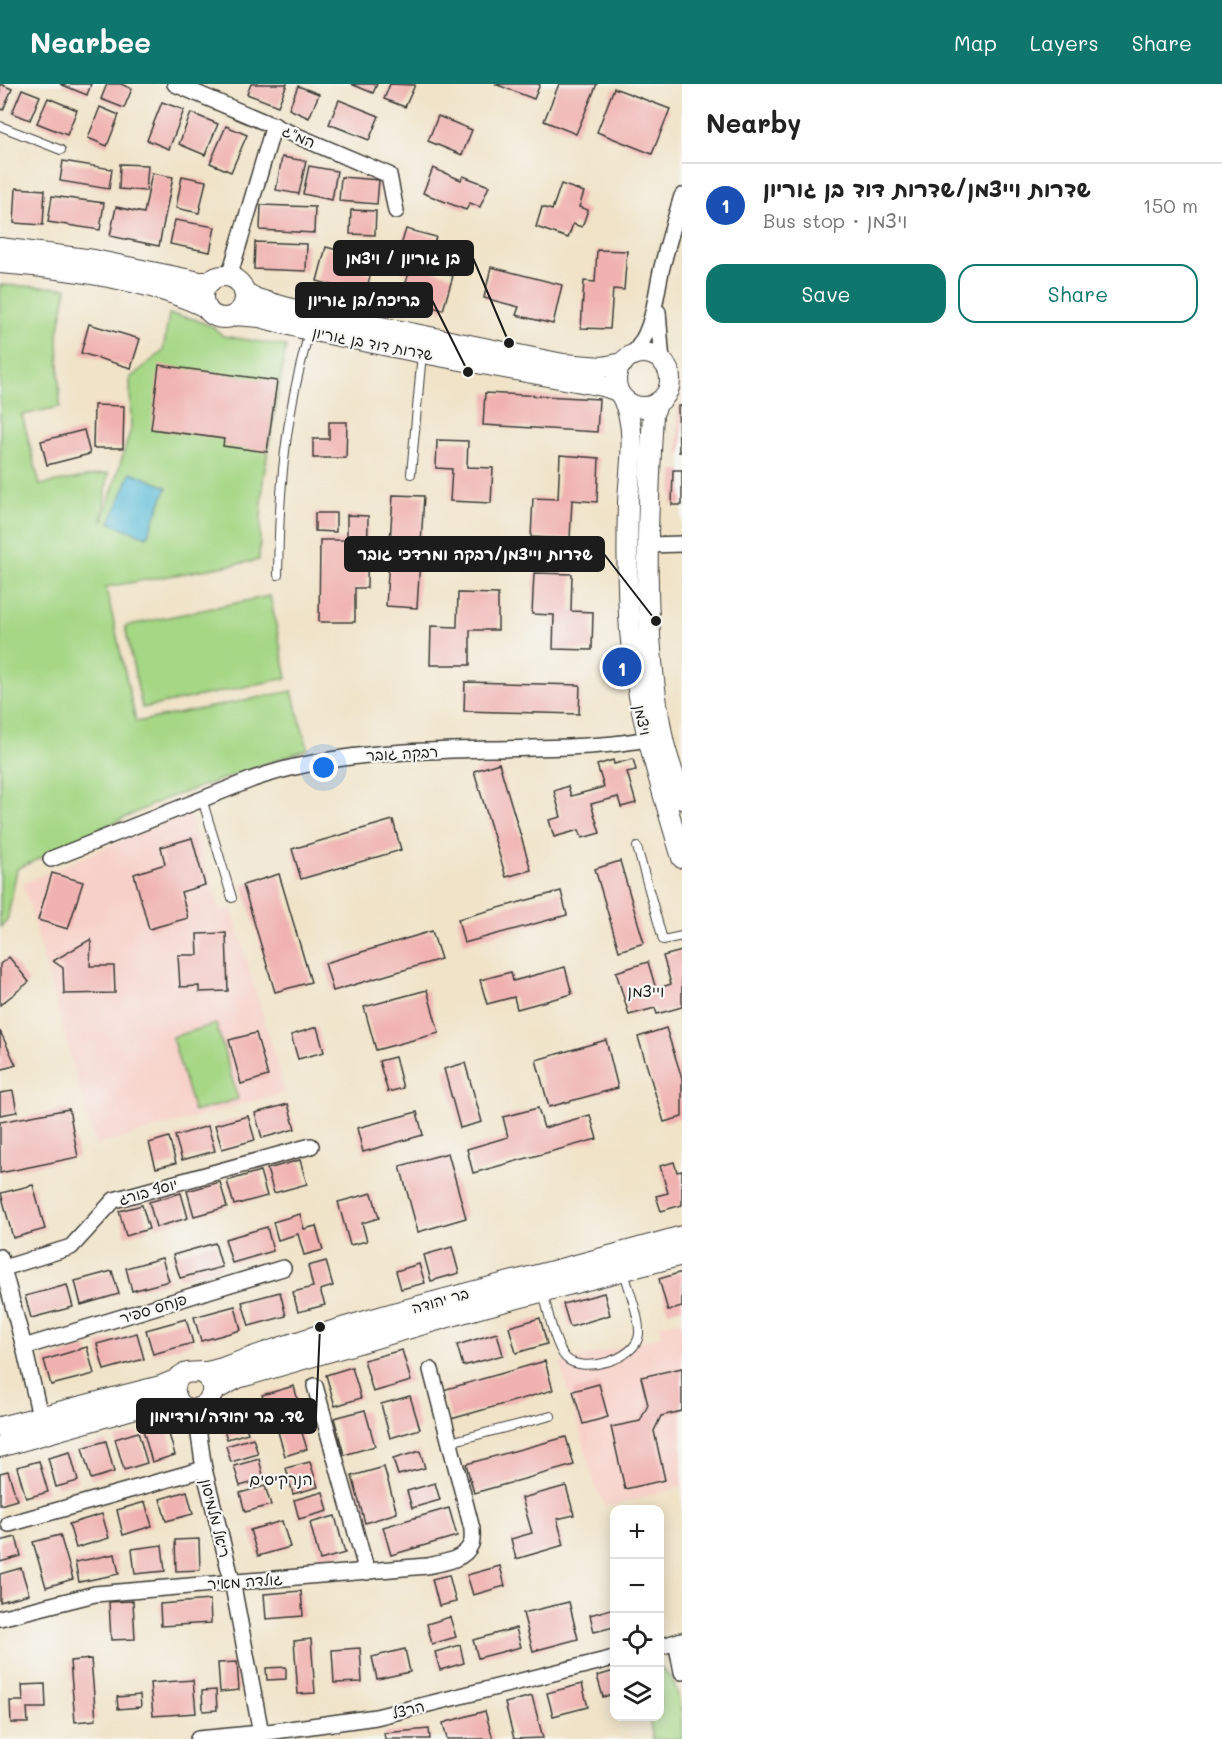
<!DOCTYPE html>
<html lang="en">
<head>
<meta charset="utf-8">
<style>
	body { margin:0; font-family:Mali,"Playpen Sans Hebrew",sans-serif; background:#f6f6f6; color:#222 }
	.controls { position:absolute; right:18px; bottom:18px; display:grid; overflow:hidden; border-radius:12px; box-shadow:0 3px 15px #0003 }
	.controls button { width:54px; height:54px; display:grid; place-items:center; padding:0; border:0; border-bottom:2px solid #e0e0e0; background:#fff; color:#222; font:30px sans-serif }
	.you { position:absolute; left:324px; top:684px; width:21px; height:21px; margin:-15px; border:4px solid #fff; border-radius:50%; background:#1a73e8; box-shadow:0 0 0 9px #1a73e833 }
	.badge { display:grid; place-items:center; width:39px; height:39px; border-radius:50%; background:#0f766e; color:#fff; font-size:20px; font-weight:700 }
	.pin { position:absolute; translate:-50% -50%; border:3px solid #fff; box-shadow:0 2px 6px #0006 }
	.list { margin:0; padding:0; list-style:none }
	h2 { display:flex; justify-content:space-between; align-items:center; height:78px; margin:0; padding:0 24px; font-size:26px }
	h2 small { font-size:20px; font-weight:400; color:#767676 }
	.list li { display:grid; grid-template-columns:39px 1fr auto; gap:18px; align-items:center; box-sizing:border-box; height:84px; padding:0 24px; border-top:2px solid #e0e0e0 }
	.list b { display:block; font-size:22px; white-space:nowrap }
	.list p { margin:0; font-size:20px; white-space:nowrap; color:#767676 }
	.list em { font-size:20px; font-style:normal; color:#767676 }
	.actions { display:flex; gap:12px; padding:18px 24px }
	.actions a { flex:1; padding:14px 0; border:2px solid #0f766e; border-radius:18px; text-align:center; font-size:21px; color:#0f766e }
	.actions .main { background:#0f766e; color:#fff }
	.icon { flex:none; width:33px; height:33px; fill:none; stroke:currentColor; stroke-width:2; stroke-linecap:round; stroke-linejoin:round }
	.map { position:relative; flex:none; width:682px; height:1655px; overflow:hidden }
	header { display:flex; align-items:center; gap:36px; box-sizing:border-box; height:84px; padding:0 30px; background:#0f766e; color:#fff }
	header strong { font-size:28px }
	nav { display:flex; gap:33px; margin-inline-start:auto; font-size:21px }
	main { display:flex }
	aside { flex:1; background:#fff }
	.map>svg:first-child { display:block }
	.built { fill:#f7d1c9 }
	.green { fill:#a5d785; stroke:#607a50; stroke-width:1.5 }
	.water { fill:#59bbd8; stroke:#3a6c7a; stroke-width:1.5 }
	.building { fill:#f0b2b0 }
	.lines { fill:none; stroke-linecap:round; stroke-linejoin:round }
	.service-casing { stroke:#3c3a36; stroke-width:10 }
	.minor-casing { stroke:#3c3a36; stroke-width:18 }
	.tertiary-casing { stroke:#3c3a36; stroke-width:22 }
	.service { stroke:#fff; stroke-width:8 }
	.minor { stroke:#fff; stroke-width:15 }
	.tertiary { stroke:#fff; stroke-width:20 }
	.labels { text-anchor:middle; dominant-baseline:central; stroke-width:4.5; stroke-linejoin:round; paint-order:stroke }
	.street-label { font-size:15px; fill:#1c1c1c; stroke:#f6f6f2 }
	.neighbourhood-label { font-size:16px; fill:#1c1c1c; stroke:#f6f6f2 }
	.leader { fill:none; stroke:#1c1c1c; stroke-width:2 }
	.callout-dot { fill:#1c1c1c; stroke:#f6f6f2; stroke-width:2 }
	.callout { fill:#1c1c1c; stroke:#1c1c1c; stroke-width:2 }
	.callout-label { font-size:16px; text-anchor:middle; font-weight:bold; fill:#fff }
</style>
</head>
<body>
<header>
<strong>Nearbee</strong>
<nav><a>Map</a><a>Layers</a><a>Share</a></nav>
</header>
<main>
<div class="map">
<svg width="682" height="1655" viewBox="0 0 682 1655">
	<rect width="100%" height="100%" fill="#f6f6f2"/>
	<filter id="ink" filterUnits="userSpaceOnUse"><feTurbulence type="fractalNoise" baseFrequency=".0167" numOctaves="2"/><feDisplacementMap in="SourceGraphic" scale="12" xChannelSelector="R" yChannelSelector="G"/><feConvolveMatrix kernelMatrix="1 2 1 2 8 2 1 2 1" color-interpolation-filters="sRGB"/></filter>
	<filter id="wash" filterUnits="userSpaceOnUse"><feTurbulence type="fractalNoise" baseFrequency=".008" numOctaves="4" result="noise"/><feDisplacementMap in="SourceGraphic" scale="24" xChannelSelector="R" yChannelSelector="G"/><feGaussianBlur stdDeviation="1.35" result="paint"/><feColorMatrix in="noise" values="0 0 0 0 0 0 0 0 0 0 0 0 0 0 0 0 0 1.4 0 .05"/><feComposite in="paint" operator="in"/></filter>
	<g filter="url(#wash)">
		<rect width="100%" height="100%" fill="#f0e3c8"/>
		<g class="built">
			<path d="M189,728L220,827L232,825L285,1008L95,1062L23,799Z"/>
			<path d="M682,1236V1403L606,1423L597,1407L560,1279L662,1252L660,1241Z"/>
		</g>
		<g class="green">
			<path d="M0,201L67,204L58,250L60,323L22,331L40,401L108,389L102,439L131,345L130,294L163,267L169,230L194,235L213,243L223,252L286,262L263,396L259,476L106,503L136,638L292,607L308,665L160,717L17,785L7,837L0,843Z"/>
			<path d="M270,512L287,594L142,624L125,542Z"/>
			<path d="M216,940L238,1015L194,1028L172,953Z"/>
			<path d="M660,1583C681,1597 682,1632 682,1655H653L649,1633L660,1632Z"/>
		</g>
		<path class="water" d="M131,388L167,403L147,453L110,439Z"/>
		<g id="blocks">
			<g class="building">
				<path d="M0,0L12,5L3,26L0,25Z"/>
				<path d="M60,0H91L87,11Z"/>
				<path d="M107,0H121L132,5L124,24L101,15Z"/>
				<path d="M251,0H287L278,22L247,10Z"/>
				<path d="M351,0H377L373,9Z"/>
				<path d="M390,0L415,1L405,23L384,15Z"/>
				<path d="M495,0H540L534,15Z"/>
				<path d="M559,0H597L576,50L544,37Z"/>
				<path d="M298,2L319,10L309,34L289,25Z"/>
				<path d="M614,4L670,25L652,70L597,48Z"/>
				<path d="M22,5L40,12L30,36L12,29Z"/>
				<path d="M48,14L77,26L67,51L37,39Z"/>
				<path d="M339,16L379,32L369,56L329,40Z"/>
				<path d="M162,18L184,26L169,65L147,56Z"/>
				<path d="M100,23L119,31L107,62L88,54Z"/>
				<path d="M191,29L218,40L205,71L179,60Z"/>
				<path d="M438,32L472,46L462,71L428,57Z"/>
				<path d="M226,42L247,51L231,88L210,79Z"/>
				<path d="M282,73L306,77L299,110L276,106Z"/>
				<path d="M63,77L112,85L109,105L60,97Z"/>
				<path d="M120,80L148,81L146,107L119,105Z"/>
				<path d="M309,82L337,87L332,116L303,110Z"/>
				<path d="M433,84L461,96L463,92L489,102L480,123L470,119L466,126L423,109Z"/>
				<path d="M152,89L173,93L159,162L110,152L116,123L144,129Z"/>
				<path d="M182,92L206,97L199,129L176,124Z"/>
				<path d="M341,93L379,96L377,120L339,117Z"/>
				<path d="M561,100L584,108L579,123L588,126L582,143L573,140L568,154L536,143L542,123L552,126Z"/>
				<path d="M16,104L45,106L43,141L14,139Z"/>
				<path d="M52,112L104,119L100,146L48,138Z"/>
				<path d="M261,121L315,123L314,149L260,146Z"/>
				<path d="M351,126L376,127L375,151L350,150Z"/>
				<path d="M175,136L215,143L210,168L170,160Z"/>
				<path d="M406,145L436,153L426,184L453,192L443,226L401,214L409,189L394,184Z"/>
				<path d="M255,158L307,160L306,187L254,185Z"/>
				<path d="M326,163L345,168L342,182L371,189L365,210L317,197Z"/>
				<path d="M597,166L627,167L624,206L613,205L610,245L581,244L584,197L595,198Z"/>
				<path d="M491,183L562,201L553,240L516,231L519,223L484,214Z"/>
				<path d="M89,240L140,255L131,284L81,269Z"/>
				<path d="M159,281L277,297L267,368L223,362L224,355L151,345Z"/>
				<path d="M485,309L599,315L597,348L483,341Z"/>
				<path d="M94,321L124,322L123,364H93Z"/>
				<path d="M678,322H682V368H679Z"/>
				<path d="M329,338H347L346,374H313V355H329Z"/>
				<path d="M84,346L90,370L47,381L41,357Z"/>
				<path d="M437,356L468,357L467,383L493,384L491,419L450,417L452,385L436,384Z"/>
				<path d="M560,371L599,374L597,418L572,416L570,455L531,453L533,414L558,415Z"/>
				<path d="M673,386H682V421H672Z"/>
				<path d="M393,411L424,412L417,524L386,522Z"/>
				<path d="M315,429H336V448L315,447Z"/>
				<path d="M347,431L368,432L367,504H355V538H319L320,456H347Z"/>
				<path d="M534,489L572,490L571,527L593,528L592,566L553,565L554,531L532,530Z"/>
				<path d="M458,509L498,510V546H470V581H430L431,542L457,543Z"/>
				<path d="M465,598L580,601L579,630L464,627Z"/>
				<path d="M633,675L636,686L627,688L636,719L621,723L618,713L591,720L600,749L582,754L579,746L554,753L549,736L561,733L554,707L568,702L571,712L604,703L597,681L613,676L614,680Z"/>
				<path d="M499,679L531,786L506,793L474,687Z"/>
				<path d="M393,736L401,766L301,795L292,765Z"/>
				<path d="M192,754L205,801L181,808L188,834L149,845L134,790L165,780L161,763Z"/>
				<path d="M620,777L644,859L619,867L595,785Z"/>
				<path d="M52,789L83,798L68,845L38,836Z"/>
				<path d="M279,790L311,898L275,908L243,801Z"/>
				<path d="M561,807L567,831L464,859L458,835Z"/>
				<path d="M432,847L441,875L333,907L325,879Z"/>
				<path d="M226,849L228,907L199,908V902L180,903L178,871H198L197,850Z"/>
				<path d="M91,855L90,882H114L115,909L64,910L63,884L53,877Z"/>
				<path d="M682,867V923L657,930L655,924L629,931L616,888L648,878L656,905L671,900L663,872Z"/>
				<path d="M9,873L29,898L0,921V880Z"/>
				<path d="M565,883L572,910L517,925L514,913L487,920L480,896L511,888L513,897Z"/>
				<path d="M427,906L439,949L376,966L364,923Z"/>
				<path d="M317,943L324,968L298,975L291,951Z"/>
				<path d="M666,944L682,994V1033L664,1038L638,953Z"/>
				<path d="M0,947L16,981L0,986Z"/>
				<path d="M256,949L268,992L241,1000L229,956Z"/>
				<path d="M606,956L618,1004L549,1023L536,976Z"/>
				<path d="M395,973L403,1004L388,1008L379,977Z"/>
				<path d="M465,979L482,1038L460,1044L444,985Z"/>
				<path d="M13,1007L17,1028L0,1031V1009Z"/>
				<path d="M288,1020L295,1045L262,1054L255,1029Z"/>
				<path d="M538,1024L544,1044L590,1031L597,1055L473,1089L467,1065L508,1053L503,1033Z"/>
				<path d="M69,1025L78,1073L0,1089V1038Z"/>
				<path d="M417,1028L423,1051L363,1068L357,1044Z"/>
				<path d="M248,1032L255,1056L222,1065L215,1041Z"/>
				<path d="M208,1042L215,1067L182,1076L175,1052Z"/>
				<path d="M169,1053L176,1079L156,1084L149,1059Z"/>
				<path d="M448,1069L466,1134L418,1148L400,1082Z"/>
				<path d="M300,1076L307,1100L274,1109L267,1085Z"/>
				<path d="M674,1078L677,1088L682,1087V1121L661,1127L656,1112L668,1109L660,1082Z"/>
				<path d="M260,1087L267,1112L234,1121L227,1097Z"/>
				<path d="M220,1098L227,1123L194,1132L187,1107Z"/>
				<path d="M33,1101L45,1145L13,1154L1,1109Z"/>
				<path d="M181,1109L188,1134L156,1143L149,1118Z"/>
				<path d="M372,1109L379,1134L362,1139L367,1157L350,1161L338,1118Z"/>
				<path d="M142,1121L149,1145L126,1152L119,1127Z"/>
				<path d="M300,1130L304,1145L316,1142L323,1166L304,1171L298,1150L278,1156L273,1138Z"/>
				<path d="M267,1143L273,1167L232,1179L225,1155Z"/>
				<path d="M215,1159L222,1183L180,1194L173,1171Z"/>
				<path d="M452,1163L459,1189L431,1197L424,1171Z"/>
				<path d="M162,1174L169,1197L132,1207L126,1184Z"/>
				<path d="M326,1177L333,1202L320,1206L325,1221L298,1228L293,1208L313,1203L308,1182Z"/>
				<path d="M419,1180L425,1199L401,1205L396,1187Z"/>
				<path d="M112,1187L119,1210L81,1221L75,1197Z"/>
				<path d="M682,1188V1223L668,1227L659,1195Z"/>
				<path d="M67,1201L73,1223L31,1234L25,1212Z"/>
				<path d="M280,1208L286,1232L249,1242L242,1218Z"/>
				<path d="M604,1209L610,1231L570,1243L563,1220Z"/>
				<path d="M235,1222L241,1246L201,1257L194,1233Z"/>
				<path d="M540,1234L547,1260L516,1269L509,1243Z"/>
				<path d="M186,1235L193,1259L153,1270L146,1246Z"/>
				<path d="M137,1249L144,1275L104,1286L97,1260Z"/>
				<path d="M497,1249L503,1271L463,1282L457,1261Z"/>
				<path d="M87,1263L94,1290L51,1301L44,1276Z"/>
				<path d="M402,1266L411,1297L373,1308L364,1276Z"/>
				<path d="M545,1277L553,1306L451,1335L443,1306Z"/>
				<path d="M352,1283L361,1314L335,1322L326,1291Z"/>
				<path d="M682,1284V1327L661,1332L654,1347L665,1396L625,1405L611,1343L640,1337L648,1321L641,1293Z"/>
				<path d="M599,1300L608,1333L583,1340L573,1307Z"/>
				<path d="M294,1302L301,1329L270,1338L262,1311Z"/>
				<path d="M410,1312L420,1345L390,1354L381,1320Z"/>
				<path d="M240,1324L248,1349L227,1355L219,1330Z"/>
				<path d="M365,1326L375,1362L344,1371L334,1334Z"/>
				<path d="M166,1339L175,1371L152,1378L143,1346Z"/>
				<path d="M299,1339L307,1365L285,1372L277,1344Z"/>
				<path d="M138,1348L147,1379L124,1386L115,1355Z"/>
				<path d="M566,1353L574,1381L474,1409L466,1380Z"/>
				<path d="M253,1354L258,1370L231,1378L226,1362Z"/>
				<path d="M106,1357L114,1388L91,1395L82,1364Z"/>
				<path d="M420,1367L425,1384L398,1391L393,1375Z"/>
				<path d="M70,1368L78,1397L56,1403L48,1374Z"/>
				<path d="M259,1375L264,1395L240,1402L234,1382Z"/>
				<path d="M39,1377L48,1408L26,1414L17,1383Z"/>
				<path d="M310,1378L318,1403L293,1410L286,1384Z"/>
				<path d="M384,1383L397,1429L365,1439L352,1392Z"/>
				<path d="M8,1387L17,1416L0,1421V1389Z"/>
				<path d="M435,1399L440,1416L412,1424L407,1407Z"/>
				<path d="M265,1402L271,1421L245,1428L240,1409Z"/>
				<path d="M566,1402L574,1431L557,1435L564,1461L516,1475L511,1455L532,1449L522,1414Z"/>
				<path d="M187,1407L193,1430L166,1437L160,1415Z"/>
				<path d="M323,1408L328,1427L299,1435L294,1416Z"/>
				<path d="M145,1418L152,1442L123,1451L117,1426Z"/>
				<path d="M449,1424L457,1452L391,1471L383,1443Z"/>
				<path d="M102,1430L109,1454L76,1464L69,1440Z"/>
				<path d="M335,1432L345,1469L320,1476L310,1439Z"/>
				<path d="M282,1437L290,1463L258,1472L250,1446Z"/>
				<path d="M60,1451L73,1495L46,1503L33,1458Z"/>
				<path d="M16,1453L21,1472L0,1478V1457Z"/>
				<path d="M199,1455L200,1486L176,1487L175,1456Z"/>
				<path d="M162,1461L165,1487L135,1490L132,1465Z"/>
				<path d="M115,1470L119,1490L79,1498L75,1478Z"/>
				<path d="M500,1482L505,1502L473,1511L467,1491Z"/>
				<path d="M21,1484L29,1510L0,1518V1490Z"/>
				<path d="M449,1491L456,1518L439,1522L432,1495Z"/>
				<path d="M301,1507L303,1532L266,1535L264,1510Z"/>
				<path d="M210,1516L211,1539L161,1542L160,1520Z"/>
				<path d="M133,1517L135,1555L111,1556L109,1518Z"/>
				<path d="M569,1518L578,1555L533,1567L523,1529Z"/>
				<path d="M614,1524V1543L594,1548L590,1531Z"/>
				<path d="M450,1533L456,1553L432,1560L427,1540Z"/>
				<path d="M516,1544L521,1563L478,1574L473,1556Z"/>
				<path d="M311,1555L315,1609L298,1610L294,1557Z"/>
				<path d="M460,1561L464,1579L440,1586L435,1568Z"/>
				<path d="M360,1564L362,1598L334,1599L332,1566Z"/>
				<path d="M405,1565L410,1588L377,1595L372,1573Z"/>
				<path d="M91,1575L96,1636L75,1638L70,1577Z"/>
				<path d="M237,1578L239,1606L220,1608L218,1579Z"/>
				<path d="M286,1583V1595L267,1596L266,1584Z"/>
				<path d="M614,1587V1610L603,1613L597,1592Z"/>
				<path d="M193,1596L196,1629L153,1632L150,1599Z"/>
				<path d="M45,1600L46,1624H27L28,1639H11L10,1617H23L22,1601Z"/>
				<path d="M582,1600L588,1623L553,1632L547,1609Z"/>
				<path d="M216,1606L217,1626L203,1627L202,1607Z"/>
				<path d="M140,1611L141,1623L118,1625L117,1613Z"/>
				<path d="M532,1612L543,1654L514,1655L505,1619Z"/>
				<path d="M485,1627L493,1655H447L443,1639Z"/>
				<path d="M429,1645L430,1655H385L384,1649Z"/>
			</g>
		</g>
	</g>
	<g filter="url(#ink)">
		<use href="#blocks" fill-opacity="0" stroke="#3c3a36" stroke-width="1.5"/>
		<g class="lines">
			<g class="service-casing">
				<g id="service">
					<path d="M0,42L61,66"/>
					<path d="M411,390L422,269"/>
					<path d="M278,491C279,436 281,381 291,327C295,300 303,273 309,246"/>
					<path d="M202,715L232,814"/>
					<path d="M637,763L663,856L682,852"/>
					<path d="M543,1208C548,1226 554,1261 566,1274C582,1290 637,1276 639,1250C640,1232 628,1205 624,1187"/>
					<path d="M450,1358L551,1332"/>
				</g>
			</g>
			<g class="minor-casing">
				<g id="minor">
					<path d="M175,0L389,91L396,127"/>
					<path d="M229,193L274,41"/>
					<path d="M658,228L662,278"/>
					<path d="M630,273C655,248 654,216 662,183C668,159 675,135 682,112"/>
					<path d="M648,461L682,460"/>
					<path d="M51,775L253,695C343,664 438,667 532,664C576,663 615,662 658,653"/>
					<path d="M0,1173L24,1263L40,1332"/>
					<path d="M4,1184L71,1163L114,1116L311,1062"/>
					<path d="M24,1263L283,1184"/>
					<path d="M315,1302L367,1488"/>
					<path d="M195,1324L204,1385L232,1497L261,1649"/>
					<path d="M9,1440L204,1385"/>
					<path d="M0,1534L95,1510L427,1482C442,1479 465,1476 471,1460C473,1456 472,1449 472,1445L431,1286"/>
					<path d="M676,1558L682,1588"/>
					<path d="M660,1563L682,1556"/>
					<path d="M198,1655L261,1649L376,1633L614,1574"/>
				</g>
			</g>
			<g class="tertiary-casing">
				<g id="tertiary">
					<path d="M0,164L94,176L200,198H210"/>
					<path d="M0,179C63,184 151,195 207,224"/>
					<circle cx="224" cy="213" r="21"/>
					<path d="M244,208L257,215L292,225L563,280L602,283L623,279"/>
					<path d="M234,231L260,233L309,246L423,269L603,302L618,307"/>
					<circle cx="643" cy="296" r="27"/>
					<path d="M623,315C638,347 629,385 628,419C627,461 627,505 630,547C636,625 660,699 682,774"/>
					<path d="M658,318L653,330C647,437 642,544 662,650C666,672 675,694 682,715"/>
					<path d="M200,1288C231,1305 196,1341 178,1317C176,1313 174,1308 175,1303C178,1285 192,1289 204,1288C210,1288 217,1285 222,1284C372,1228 529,1196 682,1152"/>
					<path d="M212,1310L217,1305L238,1294L483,1223L682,1171"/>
					<path d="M0,1343L161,1302L178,1295"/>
					<path d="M0,1363L164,1316L178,1317"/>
				</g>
			</g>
			<use href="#service" class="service"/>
			<use href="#minor" class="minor"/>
			<use href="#tertiary" class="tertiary"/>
		</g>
	</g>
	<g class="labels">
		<g class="street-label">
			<text transform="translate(299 52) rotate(24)">המ"ג</text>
			<text transform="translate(373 259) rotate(11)">שדרות דוד בן גוריון</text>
			<text transform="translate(643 636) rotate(78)">ויצמן</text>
			<text transform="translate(402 669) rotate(-3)">רבקה גובר</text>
			<text transform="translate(148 1107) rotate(-16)">יוסף בורג</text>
			<text transform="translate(440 1216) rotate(-16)">בר יהודה</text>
			<text transform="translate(153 1224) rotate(-17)">פנחס ספיר</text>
			<text transform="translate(216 1434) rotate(76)">ריאל מלמיסון</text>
			<text transform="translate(245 1497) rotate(-4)">גולדה מאיר</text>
			<text transform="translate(408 1625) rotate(-14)">הרצל</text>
		</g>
		<g class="neighbourhood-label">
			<text x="646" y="906">וייצמן</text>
			<text x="281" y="1394">הנרקיסים</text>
		</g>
	</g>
	<path class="leader" d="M509 259L473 174M468 288L432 216M656 537L604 470M320 1243L316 1332"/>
	<g class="callout-dot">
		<circle cx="509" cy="259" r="6"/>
		<circle cx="468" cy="288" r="6"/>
		<circle cx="656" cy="537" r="6"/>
		<circle cx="320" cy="1243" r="6"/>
	</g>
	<g class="callout">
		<rect x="334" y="157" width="139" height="34" rx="6"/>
		<rect x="296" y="199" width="136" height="34" rx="6"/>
		<rect x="345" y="453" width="259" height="34" rx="6"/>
		<rect x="137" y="1315" width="179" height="34" rx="6"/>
	</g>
	<g class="callout-label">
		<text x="403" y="180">בן גוריון / ויצמן</text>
		<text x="364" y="222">בריכה/בן גוריון</text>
		<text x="475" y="476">שדרות וייצמן/רבקה ומרדכי גובר</text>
		<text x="227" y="1338">שד. בר יהודה/ורדימון</text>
	</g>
</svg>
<div class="controls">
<button>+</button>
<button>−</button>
<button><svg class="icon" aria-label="locate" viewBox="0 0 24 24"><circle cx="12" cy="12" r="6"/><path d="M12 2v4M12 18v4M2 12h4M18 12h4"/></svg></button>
<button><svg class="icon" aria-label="layers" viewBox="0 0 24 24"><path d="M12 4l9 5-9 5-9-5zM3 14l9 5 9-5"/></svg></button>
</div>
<div class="you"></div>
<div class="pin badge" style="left:622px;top:583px;background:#1a4fb4">1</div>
</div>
<aside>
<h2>Nearby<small></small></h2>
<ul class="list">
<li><span class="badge" style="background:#1a4fb4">1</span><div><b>שדרות וייצמן/שדרות דוד בן גוריון</b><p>Bus stop · ויצמן</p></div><em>150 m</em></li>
</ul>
<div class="actions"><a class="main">Save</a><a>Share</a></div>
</aside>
</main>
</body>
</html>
